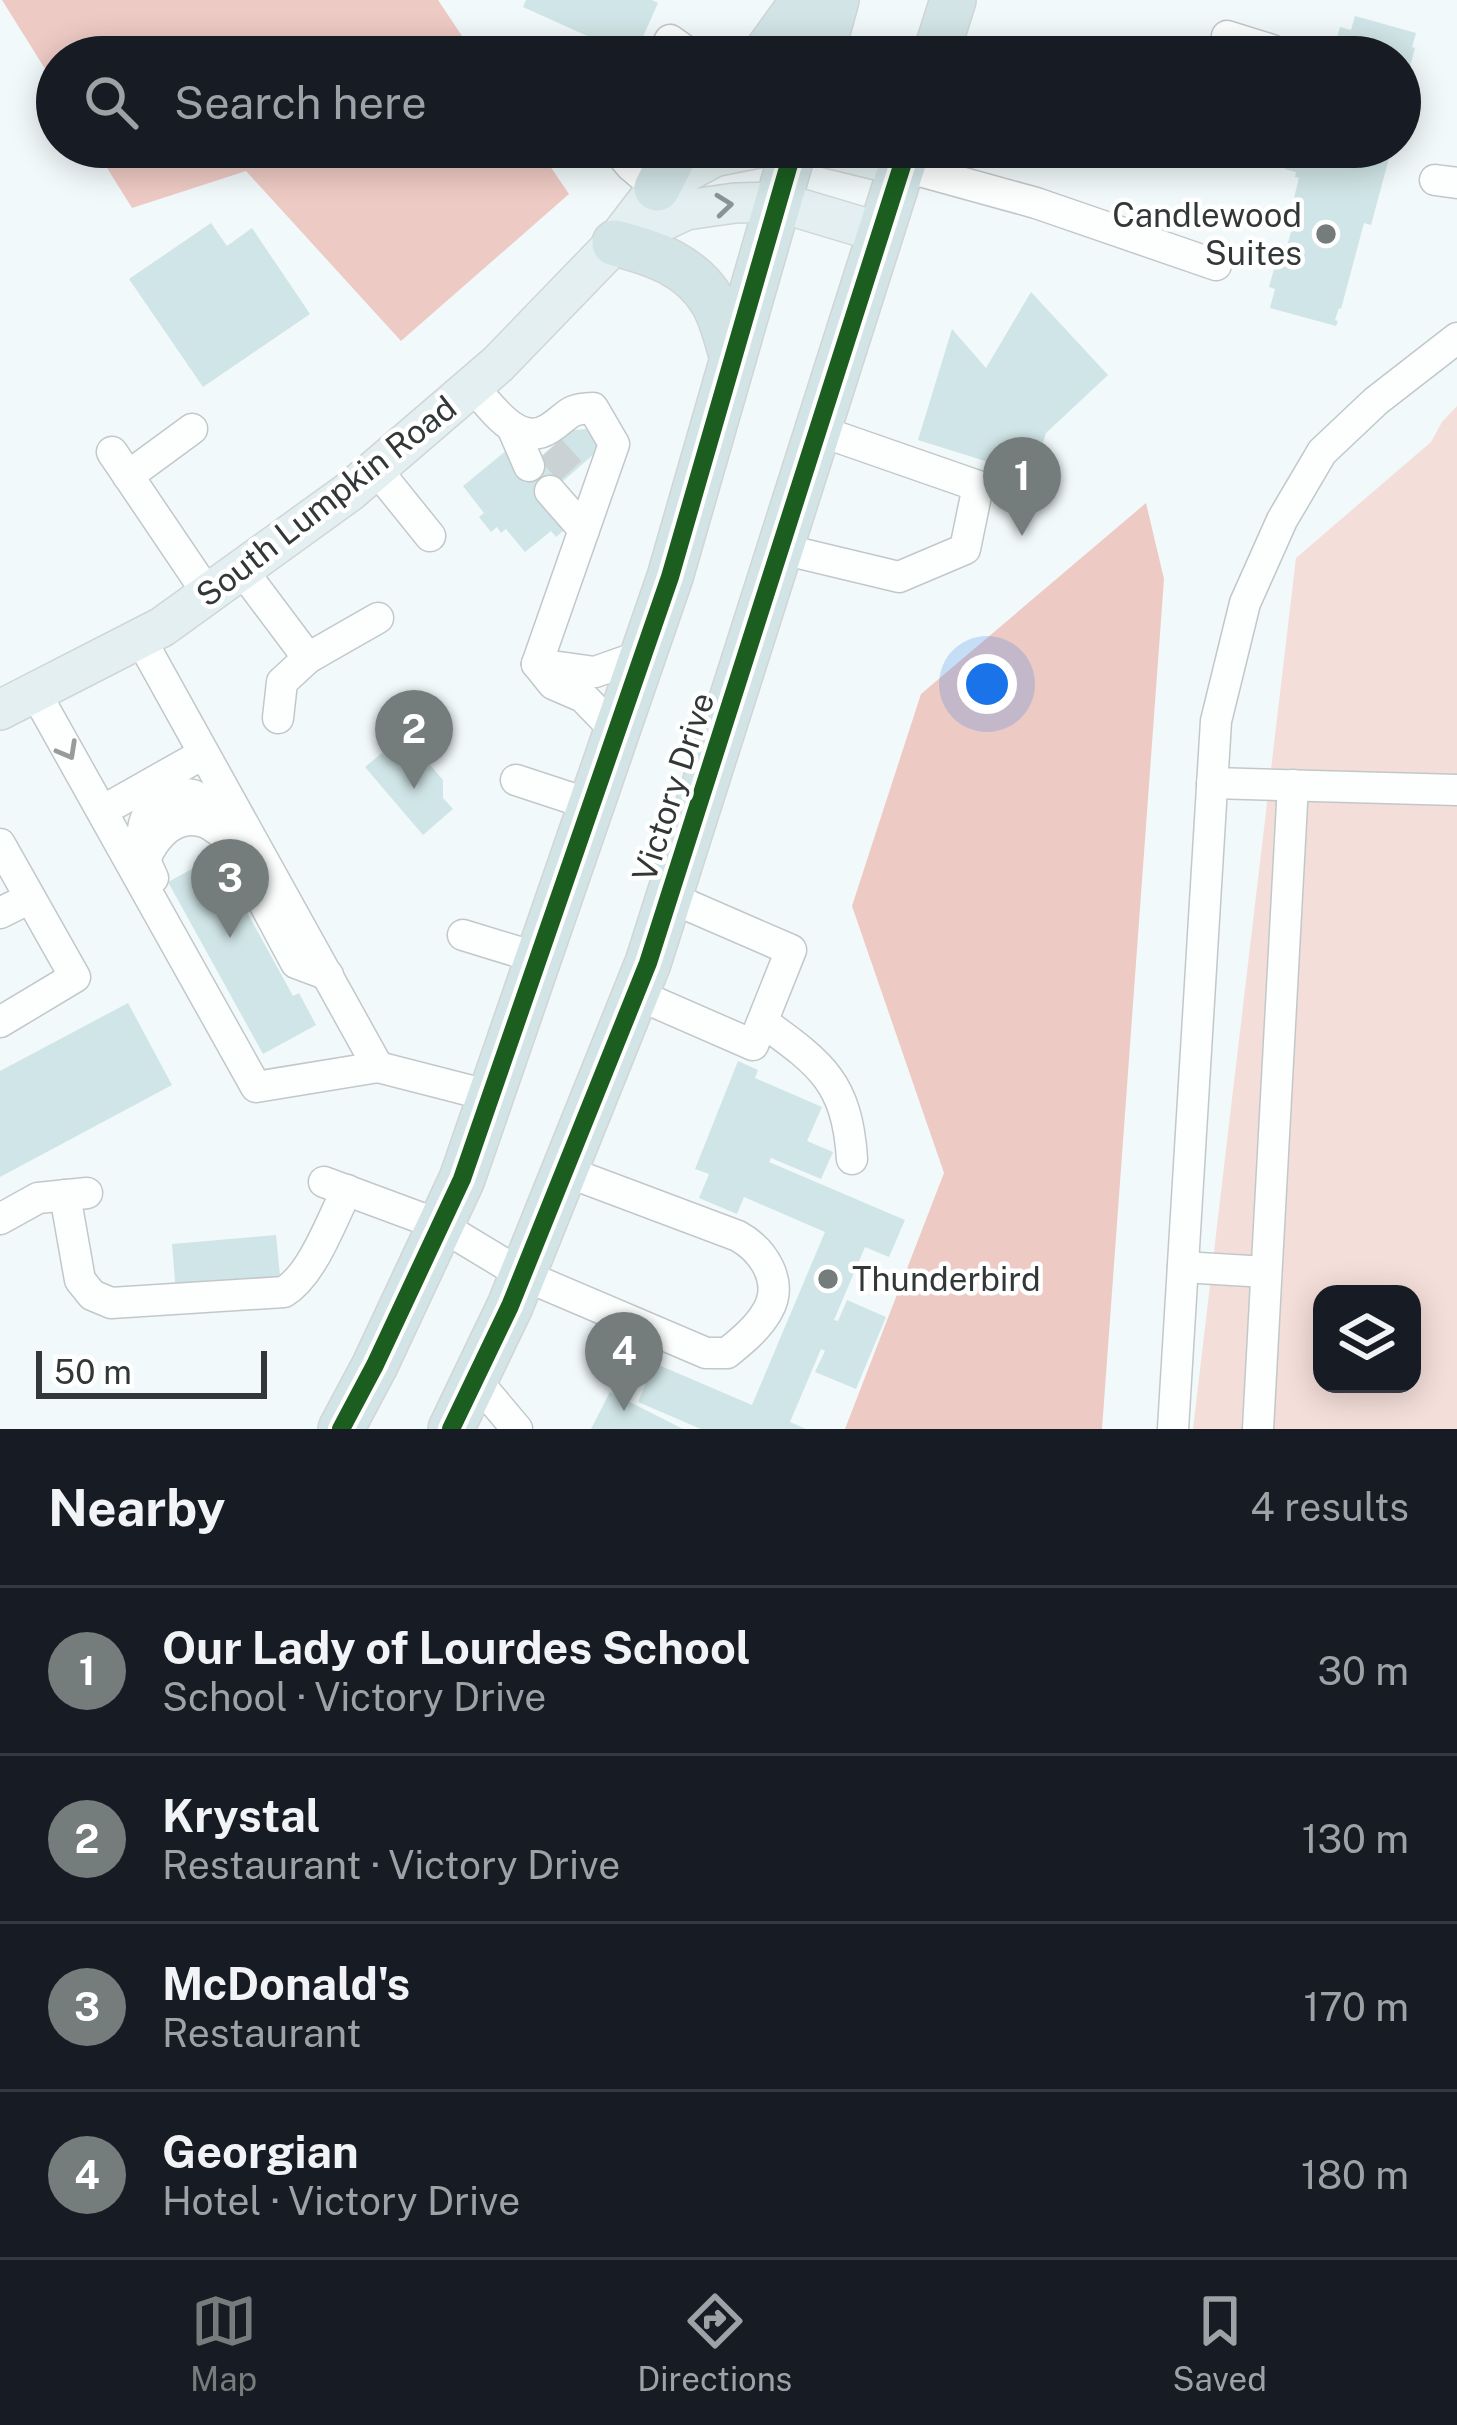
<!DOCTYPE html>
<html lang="en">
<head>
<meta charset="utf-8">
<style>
	body { margin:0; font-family:"Public Sans",sans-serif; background:#20242c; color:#f1f3f6 }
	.controls { position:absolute; right:36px; bottom:36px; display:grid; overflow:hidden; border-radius:24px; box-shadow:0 6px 30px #0003 }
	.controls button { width:108px; height:108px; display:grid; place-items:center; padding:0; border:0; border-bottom:3px solid #363941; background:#171b24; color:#f1f3f6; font:60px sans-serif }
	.scale { position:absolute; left:36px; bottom:30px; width:231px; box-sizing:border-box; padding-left:12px; border:6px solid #323838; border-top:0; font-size:33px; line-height:42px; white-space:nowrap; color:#323838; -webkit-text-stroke:9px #fff; paint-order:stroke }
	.you { position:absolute; left:987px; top:684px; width:42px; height:42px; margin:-30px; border:9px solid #fff; border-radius:50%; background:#1a73e8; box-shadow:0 0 0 18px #1a73e833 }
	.badge { display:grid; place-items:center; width:78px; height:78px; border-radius:50%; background:#757c7c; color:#fff; font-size:39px; font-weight:700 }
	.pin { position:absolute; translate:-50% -99px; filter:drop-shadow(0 3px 6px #0008) }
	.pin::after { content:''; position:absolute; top:63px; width:42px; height:36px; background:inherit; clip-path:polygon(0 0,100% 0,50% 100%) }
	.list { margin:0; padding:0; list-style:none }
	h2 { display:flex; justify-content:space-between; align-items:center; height:156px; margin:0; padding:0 48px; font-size:51px }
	h2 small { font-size:39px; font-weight:400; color:#9ea1a6 }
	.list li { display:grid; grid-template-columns:78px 1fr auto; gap:36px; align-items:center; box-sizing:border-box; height:168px; padding:0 48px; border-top:3px solid #363941 }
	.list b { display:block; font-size:45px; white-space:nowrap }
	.list p { margin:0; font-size:39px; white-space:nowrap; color:#9ea1a6 }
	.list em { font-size:39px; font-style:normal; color:#9ea1a6 }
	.icon { flex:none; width:66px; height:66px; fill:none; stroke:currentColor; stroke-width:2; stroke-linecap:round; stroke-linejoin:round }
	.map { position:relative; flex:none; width:1457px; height:1429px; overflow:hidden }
	.search { position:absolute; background:#171b24; box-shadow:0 6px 30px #0003; left:36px; right:36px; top:36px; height:132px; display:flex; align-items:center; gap:30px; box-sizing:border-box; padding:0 42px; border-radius:66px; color:#9ea1a6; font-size:45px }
	.sheet { height:828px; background:#171b24 }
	nav { display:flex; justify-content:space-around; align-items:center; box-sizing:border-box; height:168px; border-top:3px solid #363941; background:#171b24; font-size:33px; color:#9ea1a6 }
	nav a { display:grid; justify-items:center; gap:6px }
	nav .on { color:#757c7c }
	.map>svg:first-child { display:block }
	.green { fill:#f4ded9; fill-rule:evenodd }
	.forest { fill:#eecac4 }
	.building { fill:#d0e5e7 }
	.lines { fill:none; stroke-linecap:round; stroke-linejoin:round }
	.minor-tunnel { stroke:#cbd2d3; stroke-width:30; stroke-dasharray:30 15; stroke-linecap:butt }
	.minor-casing { stroke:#c2c8c9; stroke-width:33 }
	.major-casing { stroke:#d1d5d6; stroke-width:42 }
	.highway-casing { stroke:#d1d5d6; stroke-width:48 }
	.minor { stroke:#fdfefe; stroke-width:30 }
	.major { stroke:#e3eff0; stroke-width:39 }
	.highway { stroke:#d2e4e6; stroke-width:45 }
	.cycleway-casing { stroke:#fff; stroke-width:26 }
	.cycleway { stroke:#1b5e20; stroke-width:18 }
	.oneway { stroke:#8a9494 }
	.oneway2 { stroke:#989b9b }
	.poi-dot { fill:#757c7c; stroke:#fff; stroke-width:4.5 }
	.labels { text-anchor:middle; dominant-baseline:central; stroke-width:9; stroke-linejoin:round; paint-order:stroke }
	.poi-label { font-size:33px; fill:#323838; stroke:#fff; text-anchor:end }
	.street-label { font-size:33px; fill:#323838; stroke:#fff }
</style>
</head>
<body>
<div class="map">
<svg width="1457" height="1429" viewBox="0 0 1457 1429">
	<rect width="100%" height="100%" fill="#f1f9fa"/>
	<path class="green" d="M1457,406V1429H1193L1296,558L1431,442L1442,422ZM1322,1294H1412V1384H1322Z"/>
	<g class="forest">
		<path d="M2,0H438L476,57H57V88Z"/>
		<path d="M94,147H537L569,194L401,341L246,171L132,208Z"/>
		<path d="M1146,503L1164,579L1102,1429H845L944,1173L852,906L921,694Z"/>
	</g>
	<g class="building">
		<path d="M526,0H652L658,3L634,57L523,7Z"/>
		<path d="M1355,16L1416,33L1412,47L1415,48L1401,99L1400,57H1332L1340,27L1351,30Z"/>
		<path d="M1291,147H1392L1371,225L1364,223L1341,309L1339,308L1335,320L1338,321L1336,326L1270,308L1275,289L1269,287L1281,244L1287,246L1299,204L1293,202L1299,178L1295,177L1296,172L1285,169Z"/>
		<path d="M211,223L227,246L252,228L310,314L203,387L129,279Z"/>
		<path d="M1031,292L1108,375L1046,433L1033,476L918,440L952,329L986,368Z"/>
		<path d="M586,429L602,447L546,496L570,525L556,537L551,531L525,552L506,529L501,533L497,527L491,532L479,517L484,513L463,486L507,450L524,470L573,430Z"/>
		<path d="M400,738L420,762L425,759L443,780V798L453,809L423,835L365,767Z"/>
		<path d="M216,856L293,996L299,993L316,1025L263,1054L168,882Z"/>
		<path d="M128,1003L172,1085L0,1177V1071Z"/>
		<path d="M738,1061L758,1070L755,1078L822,1107L807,1141L833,1152L821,1179L771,1158L769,1162L905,1220L889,1257L865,1247L834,1320L838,1321L847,1300L886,1317L856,1389L815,1372L825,1351L821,1349L790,1422L806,1429H701L638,1402L654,1363L752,1405L825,1232L744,1197L737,1214L699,1198L709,1174L695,1169Z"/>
		<path d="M276,1235L281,1285L176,1294L172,1244Z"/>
		<path d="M610,1392L683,1429H591Z"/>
	</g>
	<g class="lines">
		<path class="minor-tunnel" d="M550,449L572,473"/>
		<g class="minor-casing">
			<g id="minor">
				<path d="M1227,36L1272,50"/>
				<path d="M661,57L670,40L694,57"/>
				<path d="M615,147L631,166L657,188"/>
				<path d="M902,166L1036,203L1216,265"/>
				<path d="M1435,180L1457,183"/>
				<path d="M472,386C492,407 518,449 550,428C570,415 566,409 593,408L614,444L537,664"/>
				<path d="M512,427L529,466"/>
				<path d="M112,452L208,594"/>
				<path d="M376,469L430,536"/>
				<path d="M128,476L192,429"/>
				<path d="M550,491L584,530"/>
				<path d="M782,549L899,577L965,549L978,486L820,431"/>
				<path d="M242,570L308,658"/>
				<path d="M140,638L378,1067"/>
				<path d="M537,664L595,672L643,655"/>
				<path d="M537,664L553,684L583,697L617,732"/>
				<path d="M35,692L256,1087L378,1067L491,1096"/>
				<path d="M278,718L282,682L308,658L378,618"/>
				<path d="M516,780L592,805"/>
				<path d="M1212,783L1457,790"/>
				<path d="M102,811L203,754"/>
				<path d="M0,844L75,977L0,1022"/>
				<path d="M144,861C154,839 172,815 200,821C209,822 219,831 227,837"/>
				<path d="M153,878C138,849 134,807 173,796C183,793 192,793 201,799C207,803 211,808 216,813L296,963L328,975"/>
				<path d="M0,913L30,898"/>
				<path d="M463,935L538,958"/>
				<path d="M636,994L753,1045L791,950L669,897"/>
				<path d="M763,1022C821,1064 847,1082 852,1159"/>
				<path d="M324,1182L440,1225L523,1275L706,1353H727C742,1341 759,1327 768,1310C784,1281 763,1250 738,1236L565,1171"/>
				<path d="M65,1195L80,1280L92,1295L111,1303L284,1292C313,1274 331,1221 347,1190"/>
				<path d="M0,1219L38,1198L87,1193"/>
				<path d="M1183,1267L1266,1272"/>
				<path d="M475,1379L517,1429"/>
				<path d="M1173,1429L1216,721L1245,603L1282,520L1322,452L1376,401L1457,338"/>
				<path d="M1258,1429L1293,785"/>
			</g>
		</g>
		<g class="major-casing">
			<g id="major">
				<path d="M824,147L902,166"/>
				<path d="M620,241L686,210L735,203L778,202L882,233"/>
				<path d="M0,710L162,627L349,492L498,364L615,243L657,188L714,157L763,147"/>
			</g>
		</g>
		<g class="highway-casing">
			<g id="highway">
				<path d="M763,57L804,0"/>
				<path d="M820,57L836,0"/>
				<path d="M935,57L953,0"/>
				<path d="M657,188L678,147"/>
				<path d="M615,243C654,253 691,265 713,302C723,319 727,340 733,358"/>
				<path d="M341,1429L375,1365L462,1179L670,577L794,147"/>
				<path d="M451,1429L510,1306L648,963L908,147"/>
			</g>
		</g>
		<use href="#minor" class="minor"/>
		<use href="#major" class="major"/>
		<use href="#highway" class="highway"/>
		<g class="cycleway-casing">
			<g id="cycleway">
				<path d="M341,1429L375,1365L462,1179L670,577L794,147"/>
				<path d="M451,1429L510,1306L648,963L908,147"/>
			</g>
		</g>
		<use href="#cycleway" class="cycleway"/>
	</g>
	<defs><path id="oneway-chevron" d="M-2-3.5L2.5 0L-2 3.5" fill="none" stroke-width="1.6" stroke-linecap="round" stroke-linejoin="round" transform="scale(3)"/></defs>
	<use class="oneway" href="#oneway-chevron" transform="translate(724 205) rotate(-6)"/>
	<use class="oneway2" href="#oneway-chevron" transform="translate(68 751) rotate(61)"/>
	<g class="poi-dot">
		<circle cx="1326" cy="234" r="12"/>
		<circle cx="828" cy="1279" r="12"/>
	</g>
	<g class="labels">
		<g class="poi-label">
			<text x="1302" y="215">Candlewood<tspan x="1302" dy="38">Suites</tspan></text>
			<text x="852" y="1279" text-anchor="start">Thunderbird</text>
		</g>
		<g class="street-label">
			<text transform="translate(326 501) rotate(-38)">South Lumpkin Road</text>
			<text transform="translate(673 787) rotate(-72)">Victory Drive</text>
		</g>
	</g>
</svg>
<div class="controls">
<button><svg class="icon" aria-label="layers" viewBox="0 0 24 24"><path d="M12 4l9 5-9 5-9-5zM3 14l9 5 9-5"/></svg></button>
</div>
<div class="scale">50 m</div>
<div class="you"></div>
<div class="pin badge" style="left:1022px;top:536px">1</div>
<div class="pin badge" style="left:414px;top:789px">2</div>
<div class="pin badge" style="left:230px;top:938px">3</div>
<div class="pin badge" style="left:624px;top:1411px">4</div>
<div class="search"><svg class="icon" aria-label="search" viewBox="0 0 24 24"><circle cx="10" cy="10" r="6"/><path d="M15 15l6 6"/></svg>Search here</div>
</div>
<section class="sheet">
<h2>Nearby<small>4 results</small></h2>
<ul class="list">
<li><span class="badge">1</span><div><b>Our Lady of Lourdes School</b><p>School · Victory Drive</p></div><em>30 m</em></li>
<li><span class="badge">2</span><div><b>Krystal</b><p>Restaurant · Victory Drive</p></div><em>130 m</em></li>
<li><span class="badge">3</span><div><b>McDonald's</b><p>Restaurant</p></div><em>170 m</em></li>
<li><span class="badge">4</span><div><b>Georgian</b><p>Hotel · Victory Drive</p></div><em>180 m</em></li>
</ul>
</section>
<nav>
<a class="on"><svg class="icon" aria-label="map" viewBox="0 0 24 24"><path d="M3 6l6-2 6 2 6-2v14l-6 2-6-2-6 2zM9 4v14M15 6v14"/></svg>Map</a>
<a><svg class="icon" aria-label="directions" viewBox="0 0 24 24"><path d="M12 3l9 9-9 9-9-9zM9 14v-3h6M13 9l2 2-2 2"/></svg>Directions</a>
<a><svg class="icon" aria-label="saved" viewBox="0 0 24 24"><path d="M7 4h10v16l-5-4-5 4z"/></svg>Saved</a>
</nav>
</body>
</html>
